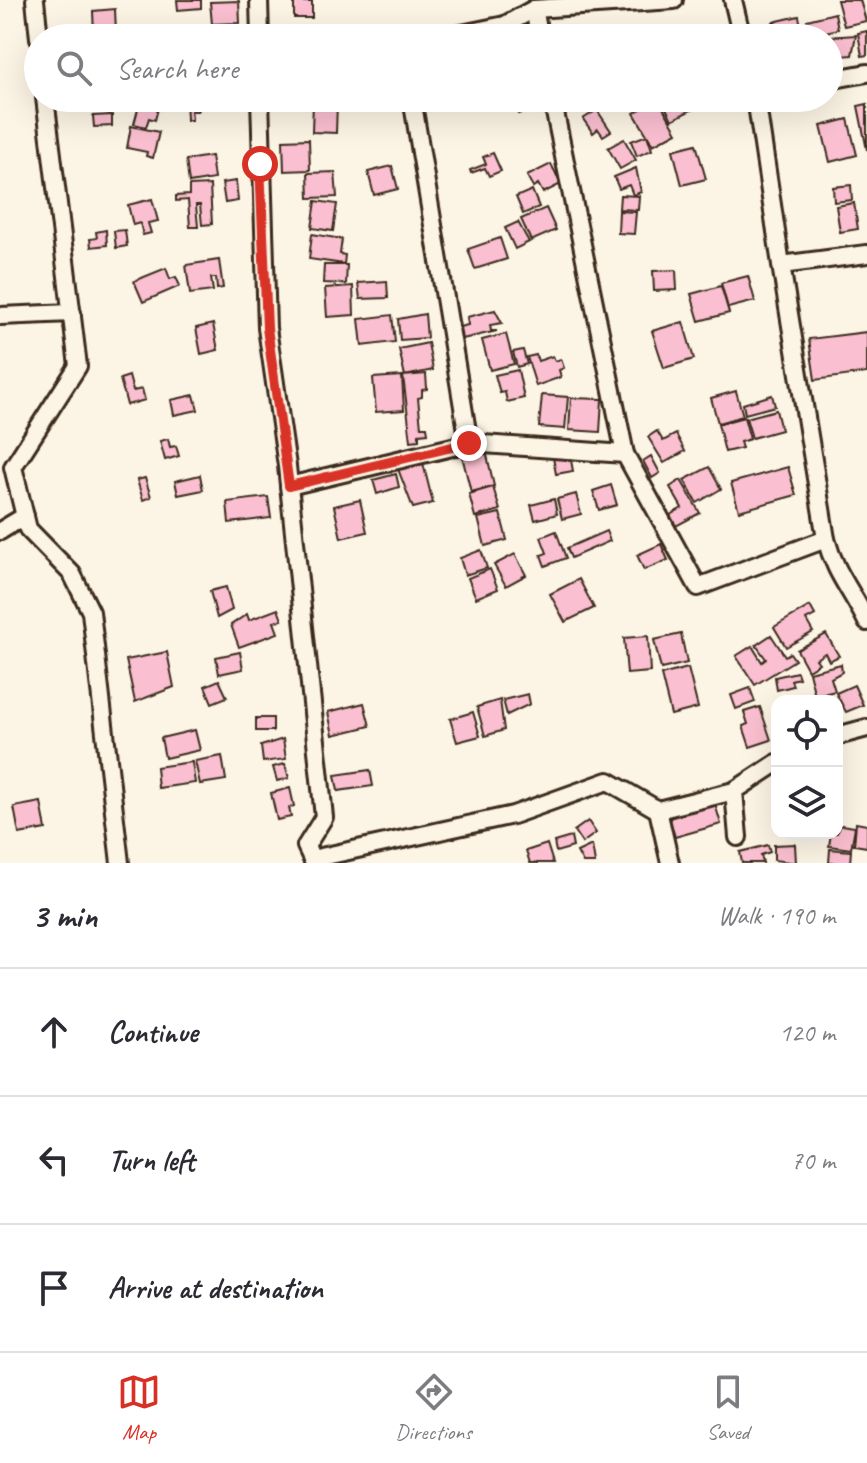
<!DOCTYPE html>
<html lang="en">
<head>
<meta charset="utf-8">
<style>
	body { margin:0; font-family:Caveat,sans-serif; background:#f7f7f7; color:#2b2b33 }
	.controls { position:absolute; right:24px; bottom:24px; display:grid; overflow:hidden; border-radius:16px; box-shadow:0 8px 32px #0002 }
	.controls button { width:72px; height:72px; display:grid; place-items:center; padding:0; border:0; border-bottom:2px solid #e1e1e2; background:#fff; color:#2b2b33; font:40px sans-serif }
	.stop { position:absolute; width:24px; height:24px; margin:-18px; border:6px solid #d93025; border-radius:50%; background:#fff }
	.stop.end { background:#d93025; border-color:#fff; box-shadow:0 2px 8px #0008 }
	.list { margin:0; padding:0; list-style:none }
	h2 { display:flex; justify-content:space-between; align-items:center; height:104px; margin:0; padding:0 32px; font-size:34px }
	h2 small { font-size:26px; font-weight:400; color:#7c7c81 }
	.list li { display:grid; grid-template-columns:52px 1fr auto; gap:24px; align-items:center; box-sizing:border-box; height:128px; padding:0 32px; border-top:2px solid #e1e1e2 }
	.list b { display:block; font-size:30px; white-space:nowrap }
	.list em { font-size:26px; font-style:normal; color:#7c7c81 }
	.icon { flex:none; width:44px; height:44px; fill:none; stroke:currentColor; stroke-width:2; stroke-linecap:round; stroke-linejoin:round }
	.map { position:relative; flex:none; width:867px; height:863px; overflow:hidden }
	.search { position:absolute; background:#fff; box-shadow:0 8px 32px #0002; left:24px; right:24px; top:24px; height:88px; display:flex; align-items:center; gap:20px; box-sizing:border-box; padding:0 28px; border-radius:44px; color:#7c7c81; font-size:30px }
	.sheet { height:488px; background:#fff }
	nav { display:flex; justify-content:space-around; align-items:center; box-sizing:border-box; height:112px; border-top:2px solid #e1e1e2; background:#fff; font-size:22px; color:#7c7c81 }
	nav a { display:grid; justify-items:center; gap:4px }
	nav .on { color:#d93025 }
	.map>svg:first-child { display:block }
	.building { fill:#fabfd0; stroke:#3b2a1e; stroke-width:2 }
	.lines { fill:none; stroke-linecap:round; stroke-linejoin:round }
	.minor-casing { stroke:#3b2a1e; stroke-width:22 }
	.minor { stroke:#fcf5e5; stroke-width:16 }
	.route { stroke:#d93025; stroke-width:10 }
</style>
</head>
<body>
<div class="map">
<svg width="867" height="863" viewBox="0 0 867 863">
	<rect width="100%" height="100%" fill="#fcf5e5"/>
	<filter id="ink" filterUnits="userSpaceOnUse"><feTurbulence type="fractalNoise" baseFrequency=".0125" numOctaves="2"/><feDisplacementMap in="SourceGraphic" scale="16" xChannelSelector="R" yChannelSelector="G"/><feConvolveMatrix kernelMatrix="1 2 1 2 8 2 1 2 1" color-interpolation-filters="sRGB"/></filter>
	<g filter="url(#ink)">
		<g class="building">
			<path d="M177,0H201V8L178,10Z"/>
			<path d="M837,0H860L866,21L844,26Z"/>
			<path d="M239,1L240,23L212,24L210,2Z"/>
			<rect x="294" y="2" width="18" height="16"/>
			<path d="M115,9L116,33L94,34L93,11Z"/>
			<path d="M835,13L838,29L810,36L807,20Z"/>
			<path d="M799,16L803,38H777L773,22Z"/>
			<path d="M219,26L220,36L197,38L196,29Z"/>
			<path d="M170,30H193V38H171Z"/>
			<path d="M867,31V55L862,56L858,33Z"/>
			<path d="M856,35L852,55L829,57L827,37Z"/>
			<path d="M141,98L160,101L155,120L149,118L146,127L134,124Z"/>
			<path d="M186,98H204V103L198,104V111H191L192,120H187Z"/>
			<path d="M520,98H540L543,106L519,114L516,102Z"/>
			<path d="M661,98H713V99L672,120Z"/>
			<path d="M658,99L677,132L653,145L634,113Z"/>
			<path d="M313,101L337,102L336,133L312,132Z"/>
			<path d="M867,104V150L858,106Z"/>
			<path d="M597,110L611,131L603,136L598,129L593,133L583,119Z"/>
			<path d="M112,115V126L94,127L93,116Z"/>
			<path d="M848,119L857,155L830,162L821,126Z"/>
			<path d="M131,126L159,132L153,158L146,156L147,152L127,148Z"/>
			<path d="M647,135L652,150L637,156L631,141Z"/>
			<path d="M309,139L310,170L284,171L283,140Z"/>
			<path d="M624,139L636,160L620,169L608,148Z"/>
			<path d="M696,144L706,179L682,185L673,150Z"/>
			<path d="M493,153L501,171L489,176L485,168L471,173L470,170L486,164L483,157Z"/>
			<path d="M211,156L214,179L189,183L186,160Z"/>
			<path d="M551,164L561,184L543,193L538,184L533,187L527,176Z"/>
			<path d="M392,166L398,189L374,195L368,172Z"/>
			<path d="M636,168L641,192L633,195L629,185L619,189L614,177Z"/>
			<path d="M335,172L337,197L309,198L308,173Z"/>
			<path d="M236,181L238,201L225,203L222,183Z"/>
			<path d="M210,185L212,224L202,225L200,205H196L198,227H190L188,200L176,201V196L189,195V186Z"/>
			<path d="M851,185L852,200L834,202L833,187Z"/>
			<path d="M532,190L539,207L523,214L516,197Z"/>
			<path d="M620,195L639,196L638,210L619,209Z"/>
			<path d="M152,199L158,221L148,223L151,233L143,235L140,223L133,225L128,205Z"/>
			<path d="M316,201L337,204L333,231L312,228Z"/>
			<path d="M854,203L858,229L840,232L836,206Z"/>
			<path d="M546,208L556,230L531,241L521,219Z"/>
			<path d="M619,211L636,212L634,234L618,233Z"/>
			<path d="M518,222L529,242L515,249L505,228Z"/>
			<path d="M106,230L107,245L91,247L90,239L97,238L96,232Z"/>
			<path d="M125,230L127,246L116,248L114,231Z"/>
			<path d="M312,234L342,239L340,254L345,255L344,264L309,259Z"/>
			<path d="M500,238L507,259L475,269L468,249Z"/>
			<path d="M219,260L223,288L217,289L216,278H211L213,291L190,294L186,265Z"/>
			<path d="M324,265H347L346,284L323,283Z"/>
			<path d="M166,268L170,279L176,277L180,286L143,302L134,281Z"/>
			<path d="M676,270L677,290L654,291L653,271Z"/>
			<path d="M748,276L755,301L728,308L721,283Z"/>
			<path d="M387,281L388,298L360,299L358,283Z"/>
			<path d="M353,286L354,315L327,317L325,288Z"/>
			<path d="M721,286L729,313L699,321L691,294Z"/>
			<path d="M495,310L502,323L490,325L491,331H497L458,340L455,328L468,325L467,317Z"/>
			<path d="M425,314L427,338L400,340L398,319Z"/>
			<path d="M392,315L395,342L362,346L359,319Z"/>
			<path d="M683,322L694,359L664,368L652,331Z"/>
			<path d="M213,324L218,350L201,354L196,328Z"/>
			<path d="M867,332V373L815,380L809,339Z"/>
			<path d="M506,334L514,364L490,370L482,340Z"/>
			<path d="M428,343L433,370L405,376L399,349Z"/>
			<path d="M523,350L527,364L517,367L513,352Z"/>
			<path d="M536,355L538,361L553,356L555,361L561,359L564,368L559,370L561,377L536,386L527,357Z"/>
			<path d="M518,370L524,398L507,402L505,392L500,393L495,375Z"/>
			<path d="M426,374L427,389L422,390V397L418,398L421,427H427L428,433L419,434V440L411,441L403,376Z"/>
			<path d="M129,376L133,391L142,389L145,400L127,405L120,379Z"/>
			<path d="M402,376L404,410L376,412L373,378Z"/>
			<path d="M736,391L743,416L718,423L711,398Z"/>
			<path d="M194,395L198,410L174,415L171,400Z"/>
			<path d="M542,395L568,397L565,429L539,427Z"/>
			<path d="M772,395L775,406L745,414L743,404Z"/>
			<path d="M571,398L602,399L600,432L569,430Z"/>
			<path d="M776,410L781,430L752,438L746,418Z"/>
			<path d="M744,417L750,439L740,442L742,448L725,452L718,424Z"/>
			<path d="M657,431L663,441L676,434L685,451L664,463L648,437Z"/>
			<path d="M168,439L170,447L176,446L179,456L165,460L160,441Z"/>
			<path d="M569,449L573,471L556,474L552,452Z"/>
			<path d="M486,451L494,486L471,492L462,456Z"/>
			<path d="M651,456L660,473L652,478L643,461Z"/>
			<path d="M423,463L433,503L413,508L398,469Z"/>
			<path d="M709,467L721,489L697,503L684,480Z"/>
			<path d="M788,467L796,495L739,511L731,483Z"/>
			<path d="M396,474L399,487L377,494L373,480Z"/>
			<path d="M200,475L203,490L178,495L175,481Z"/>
			<path d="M145,478L151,497L143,500L137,480Z"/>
			<path d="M681,480L700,513L676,526L670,515L682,508L670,487Z"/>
			<path d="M611,485L617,505L599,510L593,491Z"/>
			<path d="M493,487L500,510L475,517L469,494Z"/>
			<path d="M576,494L581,514L562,519L557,499Z"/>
			<path d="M268,497L271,518L229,523L227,502Z"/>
			<path d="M554,499L557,514L535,520L531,505Z"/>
			<path d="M360,500L367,532L341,538L334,506Z"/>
			<path d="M500,513L507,540L485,546L478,518Z"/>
			<path d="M556,531L566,558L545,566L541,555L547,553L541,537Z"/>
			<path d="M606,531L610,541L571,558L567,548Z"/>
			<path d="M661,544L668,560L644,570L637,555Z"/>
			<path d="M481,550L487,568L465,575L460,558Z"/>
			<path d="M515,554L526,575L506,586L494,565Z"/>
			<path d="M490,569L498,589L476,598L468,578Z"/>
			<path d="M579,579L594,608L565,622L550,594Z"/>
			<path d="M226,587L232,610L217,618L210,591Z"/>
			<path d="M810,606L815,615L806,620L813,632L786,647L774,627Z"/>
			<path d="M278,609L282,620L274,622L278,633L239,647L231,625L247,614L249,620Z"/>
			<path d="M681,634L687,663L661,669L654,640Z"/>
			<path d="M826,634L839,656L829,661L825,653L816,659L819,663L808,670L797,650Z"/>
			<path d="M771,635L785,656L790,653L795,660L755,685L736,656L752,646L762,662L766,659L756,645Z"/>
			<path d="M648,636L650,672L627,674L624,638Z"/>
			<path d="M167,652L174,687L135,702L126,660Z"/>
			<path d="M240,652L243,669L219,674L216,657Z"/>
			<path d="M841,664L842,672L831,678L835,691L815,696L809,672Z"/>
			<path d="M688,668L698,708L671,715L661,675Z"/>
			<path d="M797,672L799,678L791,680L793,686L777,690L775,677Z"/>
			<path d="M219,680L227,697L212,703L205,686Z"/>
			<path d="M854,685L863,705L846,712L836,693Z"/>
			<path d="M750,688L755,702L736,709L731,695Z"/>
			<path d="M528,694L530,704L507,715L503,700Z"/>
			<path d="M500,700L504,730L485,736L477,707Z"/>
			<path d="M364,703L370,726L333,735L328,712Z"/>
			<path d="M760,707L771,740L750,747L743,726L748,724L744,712Z"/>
			<path d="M473,712L480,736L457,742L450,719Z"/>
			<rect x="256" y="718" width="17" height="13"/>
			<path d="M195,730L200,750L165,758L161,738Z"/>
			<path d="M283,739L286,759L263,762L261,746Z"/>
			<path d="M222,756L226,780L200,784L195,761Z"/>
			<path d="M192,762L195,783L158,788L156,767Z"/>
			<path d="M285,764L289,778L277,781L273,767Z"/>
			<path d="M370,770L373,786L338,791L335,775Z"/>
			<path d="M290,788L294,806L289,808L291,817L277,820L271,793Z"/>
			<path d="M41,802L46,829L19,834L14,807Z"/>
			<path d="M715,804L721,824L675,837L669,818Z"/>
			<path d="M588,821L596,833L582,843L574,831Z"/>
			<path d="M856,823L867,825V847L854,845Z"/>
			<path d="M841,825L855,827L851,849L829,846L831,833H837Z"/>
			<path d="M571,837L573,847L556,852L554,842Z"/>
			<path d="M547,844L553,863H530L526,851Z"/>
			<path d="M795,844L796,863L774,860V845Z"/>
			<path d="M592,845L595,863H583L577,852Z"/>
			<path d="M768,845L770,852L761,855L763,863H742L740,852Z"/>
			<path d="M830,849L851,851L850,863H829Z"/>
		</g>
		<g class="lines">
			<g class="minor-casing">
				<g id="minor">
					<path d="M35,0L39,38"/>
					<path d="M259,0L260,38"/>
					<path d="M733,0L742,38"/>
					<path d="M534,9L674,0"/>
					<path d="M442,38L505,25L534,9L540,38"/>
					<path d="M829,80L867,73"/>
					<path d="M45,98L78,366L13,467L28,529L72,574L91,612L120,863"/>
					<path d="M260,98L267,328L287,466L324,817L306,846L314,863"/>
					<path d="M412,98L469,443L625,454"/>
					<path d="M552,98L625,454L698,587L826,539L781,265L867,254"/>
					<path d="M756,98L781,265"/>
					<path d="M0,316L72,313"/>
					<path d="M289,486L469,443"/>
					<path d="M0,531L25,516"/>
					<path d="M826,539C835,573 852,591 867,622"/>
					<path d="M837,736L867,728"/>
					<path d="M658,810L670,863"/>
					<path d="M738,837L734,791L777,763"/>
					<path d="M312,859L513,815L608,781L658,810L734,791"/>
				</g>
			</g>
			<use href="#minor" class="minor"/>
		</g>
	</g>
	<g class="lines" filter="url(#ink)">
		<path class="route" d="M260,164L267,328L289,486L469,443"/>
	</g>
</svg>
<div class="controls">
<button><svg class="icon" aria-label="locate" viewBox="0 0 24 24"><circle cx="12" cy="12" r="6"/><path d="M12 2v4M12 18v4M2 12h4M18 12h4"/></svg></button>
<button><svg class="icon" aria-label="layers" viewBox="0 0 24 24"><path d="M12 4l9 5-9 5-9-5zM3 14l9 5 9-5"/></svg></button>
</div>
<div class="stop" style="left:260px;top:164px"></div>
<div class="stop end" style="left:469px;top:443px"></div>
<div class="search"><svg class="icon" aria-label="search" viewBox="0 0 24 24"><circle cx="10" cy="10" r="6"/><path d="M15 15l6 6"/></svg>Search here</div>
</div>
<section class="sheet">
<h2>3 min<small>Walk · 190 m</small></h2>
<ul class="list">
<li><svg class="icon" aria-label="ahead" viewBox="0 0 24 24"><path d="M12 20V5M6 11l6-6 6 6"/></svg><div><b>Continue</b></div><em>120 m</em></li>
<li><svg class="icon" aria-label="left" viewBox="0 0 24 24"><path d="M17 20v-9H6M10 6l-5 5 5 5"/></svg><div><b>Turn left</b></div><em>70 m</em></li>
<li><svg class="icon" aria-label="arrive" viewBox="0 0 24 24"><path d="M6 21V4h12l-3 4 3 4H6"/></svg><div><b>Arrive at destination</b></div></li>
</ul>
</section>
<nav>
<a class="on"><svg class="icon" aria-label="map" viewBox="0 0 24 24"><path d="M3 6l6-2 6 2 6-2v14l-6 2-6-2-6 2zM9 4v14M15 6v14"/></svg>Map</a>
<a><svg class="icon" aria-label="directions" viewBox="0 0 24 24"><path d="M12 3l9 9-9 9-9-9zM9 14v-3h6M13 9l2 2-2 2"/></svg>Directions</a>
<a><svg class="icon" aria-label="saved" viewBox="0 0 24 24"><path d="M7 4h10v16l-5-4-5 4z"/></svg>Saved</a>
</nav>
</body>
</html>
